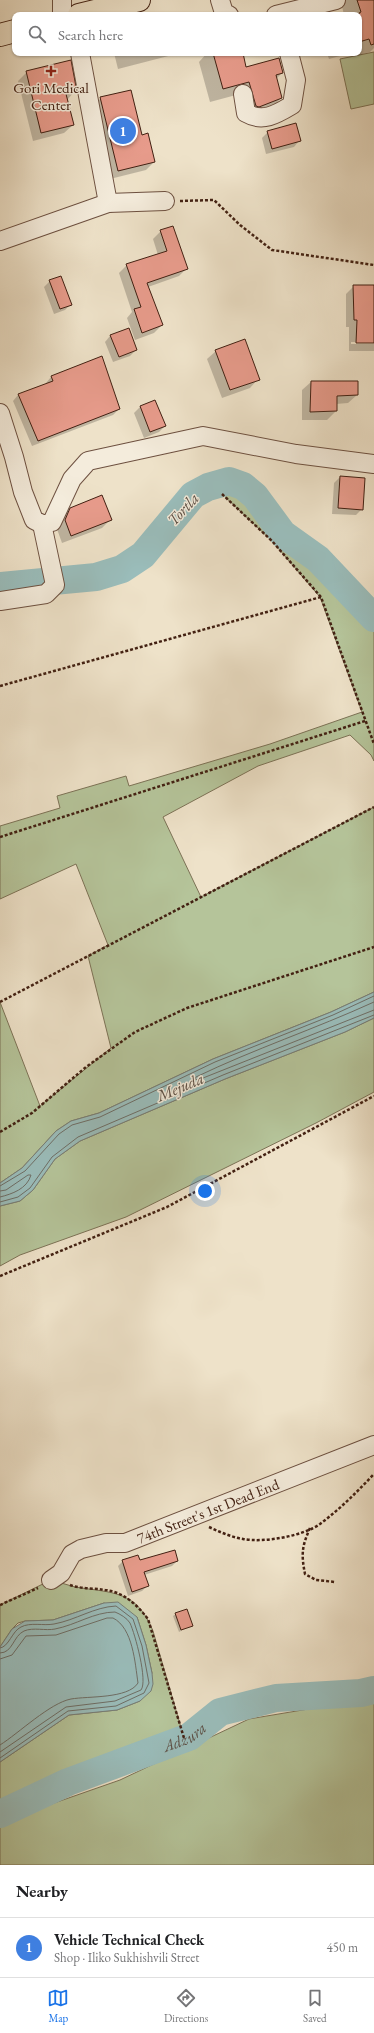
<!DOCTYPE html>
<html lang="en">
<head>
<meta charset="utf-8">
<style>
	body { margin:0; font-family:"EB Garamond",serif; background:#f2f2f2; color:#202124 }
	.you { position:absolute; left:205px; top:1191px; width:14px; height:14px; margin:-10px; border:3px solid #fff; border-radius:50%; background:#1a73e8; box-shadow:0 0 0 6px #1a73e833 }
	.badge { display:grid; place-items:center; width:26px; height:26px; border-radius:50%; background:#1a73e8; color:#fff; font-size:13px; font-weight:700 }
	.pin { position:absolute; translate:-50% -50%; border:2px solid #fff; box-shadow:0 1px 4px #0006 }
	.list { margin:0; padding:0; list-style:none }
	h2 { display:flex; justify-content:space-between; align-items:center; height:52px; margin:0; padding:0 16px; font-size:17px }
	h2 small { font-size:13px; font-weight:400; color:#757577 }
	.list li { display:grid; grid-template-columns:26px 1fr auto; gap:12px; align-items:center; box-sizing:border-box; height:60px; padding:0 16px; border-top:1px solid #e0e0e0 }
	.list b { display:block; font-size:15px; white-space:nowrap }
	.list p { margin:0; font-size:13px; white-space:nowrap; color:#757577 }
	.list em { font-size:13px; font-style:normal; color:#757577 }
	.icon { flex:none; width:22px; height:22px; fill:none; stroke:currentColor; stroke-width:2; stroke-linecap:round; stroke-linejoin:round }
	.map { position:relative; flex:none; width:374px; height:1865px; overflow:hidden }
	.search { position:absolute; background:#fff; box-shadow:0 1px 3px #0004; left:12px; right:12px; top:12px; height:44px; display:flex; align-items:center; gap:10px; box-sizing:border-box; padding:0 14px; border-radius:8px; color:#757577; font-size:15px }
	.sheet { height:112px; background:#fff }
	nav { display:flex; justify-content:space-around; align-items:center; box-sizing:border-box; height:56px; border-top:1px solid #e0e0e0; background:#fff; font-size:11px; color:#757577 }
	nav a { display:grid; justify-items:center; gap:2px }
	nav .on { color:#1a73e8 }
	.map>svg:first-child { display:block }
	.green { fill:#b5c49a; stroke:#7c7256 }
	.water { fill:#9abdbb; stroke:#777e77 }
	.shadow { fill:#0003 }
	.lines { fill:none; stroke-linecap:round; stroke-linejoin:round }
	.shore { stroke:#6e6e66; stroke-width:1 }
	.river { stroke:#9abdbb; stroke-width:28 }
	.building { fill:#e79b8b; stroke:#422012 }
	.minor-casing { stroke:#6d5040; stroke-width:20 }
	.major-casing { stroke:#422012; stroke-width:24 }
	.path { stroke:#422012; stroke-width:2.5; stroke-dasharray:3 2; stroke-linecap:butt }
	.minor { stroke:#f4ecdc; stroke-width:18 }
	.major { stroke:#eee2c9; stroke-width:22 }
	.poi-dot { fill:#8f2418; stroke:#f4ecdc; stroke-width:1.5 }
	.labels { text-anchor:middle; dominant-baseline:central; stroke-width:3; stroke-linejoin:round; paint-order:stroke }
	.poi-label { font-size:15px; fill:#422012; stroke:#f4ecdc }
	.street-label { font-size:15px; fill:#422012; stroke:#f4ecdc }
	.water-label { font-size:16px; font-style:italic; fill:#5c4f45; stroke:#f4ecdc }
</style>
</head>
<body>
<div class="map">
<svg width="374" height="1865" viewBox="0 0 374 1865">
	<rect width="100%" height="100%" fill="#eee2c9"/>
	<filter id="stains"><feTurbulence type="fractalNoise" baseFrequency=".005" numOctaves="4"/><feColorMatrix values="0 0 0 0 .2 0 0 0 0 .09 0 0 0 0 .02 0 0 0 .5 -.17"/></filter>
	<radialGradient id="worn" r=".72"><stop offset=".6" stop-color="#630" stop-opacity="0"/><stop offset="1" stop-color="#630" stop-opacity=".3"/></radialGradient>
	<g class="green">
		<path d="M374,52V104L351,109L340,59Z"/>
		<path d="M229,481L243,486L255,496L283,534L318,559L374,618V761L371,755L350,735L258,766L163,817L201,897L374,807V992L331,1012L213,1059L99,1113L71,1121L56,1131L22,1168L0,1183V1002L40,1106L111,1048L88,956L108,945L76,864L0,899V826L60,808L57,796L126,776L129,786L270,744L362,712L320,597L272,541L222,494L210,496L199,501L185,516L166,541L142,567L122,580L0,597V586C35,581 94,585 123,568C156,550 167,519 192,495C201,487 217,484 229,481Z"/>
		<path d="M374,1018V1092L316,1123L126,1217L20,1255L0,1266V1206L20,1201L33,1190L55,1159L80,1141L225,1079L345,1032Z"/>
		<path d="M51,1580C59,1582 67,1585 75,1587C112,1593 137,1590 153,1631L184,1738L68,1782L0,1814V1762L69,1715L117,1710L140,1701L152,1673L146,1645L137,1617L104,1603L53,1620L25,1621L18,1623L12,1629L0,1647V1605Z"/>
		<path d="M374,1698V1865H0V1822L120,1780L249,1719Z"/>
	</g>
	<g class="water">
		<path d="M374,992V1018L345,1032L225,1079L80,1141L55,1159L33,1190L20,1201L0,1206V1183L22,1168L56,1131L71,1121L99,1113L213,1059L331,1012Z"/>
		<path d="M118,1602L137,1617L146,1645L152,1673L153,1684L151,1691L140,1701L117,1710L69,1715L0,1762V1647L12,1629L25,1621L53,1620L104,1603Z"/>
	</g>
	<g class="shadow">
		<path d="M343,0H374V48L370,52L356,56L355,53H359V15H344L341,2Z"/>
		<path d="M114,53H180L118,69Z"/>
		<path d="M207,53H242L246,68L282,73L276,79L281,98L268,112L243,119L236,95L210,102L199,62Z"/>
		<path d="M327,53H351L329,59Z"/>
		<path d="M27,72L75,91L67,100L73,125L64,133L33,141L18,81Z"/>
		<path d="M101,98L141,136L154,162L146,170L110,179L92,107Z"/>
		<path d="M268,132L299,141L294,147L266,154L262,138Z"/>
		<path d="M161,231L187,268L179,276L148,287L162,325L154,333L135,340L127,318L132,312L119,273L127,265L158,255L153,239Z"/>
		<path d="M50,281L71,304L65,310L54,314L44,287Z"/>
		<path d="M354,286H374V342H351V344H374V351H349V327H346V294Z"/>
		<path d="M110,336L136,350L130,356L113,362L105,342Z"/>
		<path d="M216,351L258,379L250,388L222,398L207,359Z"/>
		<path d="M101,358L119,409L113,415L32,446L13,401L18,395L46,384V383L51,377Z"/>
		<path d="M311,382H357V395L348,403L336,404V411L327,420H302V390Z"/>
		<path d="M155,401L165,426L159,432L144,438L134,413L140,407Z"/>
		<path d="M340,477L362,509L356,515L332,514L334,483Z"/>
		<path d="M71,508L111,519L102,528L62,543L57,529L62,517Z"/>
		<path d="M123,1561L140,1562L177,1561L172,1566L144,1575L147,1586L142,1591L128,1596L118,1566Z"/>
		<path d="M176,1614L192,1625L179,1632L173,1616Z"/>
	</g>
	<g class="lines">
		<g class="shore">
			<path d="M374,1002C315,1029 254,1049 196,1077L195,1079L198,1080L374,1010"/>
			<path d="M0,1186L25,1171L59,1134L72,1125L100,1117L215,1062L333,1015L374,996"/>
			<path d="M0,1191L6,1190L28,1175H31C27,1189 12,1194 0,1197"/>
			<path d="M0,1202L18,1197L30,1188L52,1157L78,1137L223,1075L374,1015"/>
			<path d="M0,1648C9,1647 12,1631 21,1627C30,1622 44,1626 54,1624C76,1620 94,1607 116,1606L133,1619L142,1646L149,1683L144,1693L116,1706L68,1711L0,1758"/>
			<path d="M0,1653C13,1653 13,1636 24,1631C33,1627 46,1631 55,1629C76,1625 94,1612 115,1612C120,1614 127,1618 130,1623C135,1634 148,1681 141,1690L115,1701L66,1707L0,1752"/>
			<path d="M0,1659L12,1655L26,1636L56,1635L107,1618H113C133,1628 135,1663 138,1683C128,1699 88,1696 71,1699C50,1703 19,1733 0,1745"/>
		</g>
		<g class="river">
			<path d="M0,586L96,577L122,569L143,555L193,495L208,487L229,481L243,486L255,496L283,534L318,559L374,618"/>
			<path id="s1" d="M0,1814L68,1782L189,1737L220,1712L276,1698L361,1693L374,1690"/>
		</g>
	</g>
	<g class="building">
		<path d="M357,0H374V44L371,45L369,39L359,42V13L361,12Z"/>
		<path d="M213,53H243L246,67L279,58L283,73L276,75L282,98L259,107L256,106L249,82L223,89Z"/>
		<path d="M71,60L77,92L66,94L74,125L41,133L26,71Z"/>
		<path d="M131,90L142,135L148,133L155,162L118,171L100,97Z"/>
		<path d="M296,123L301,141L272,149L267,131Z"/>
		<path d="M173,226L188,269L147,283L163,325L142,333L134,309L141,307L126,264L167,251L160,230Z"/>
		<path d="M61,276L72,305L60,309L49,280Z"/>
		<path d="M353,285H374V343H356L357,320H354Z"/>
		<path d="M129,328L137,350L119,357L110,335Z"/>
		<path d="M245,339L260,380L230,390L215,350Z"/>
		<path d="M102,356L120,409L38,441L18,394L53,381L51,376Z"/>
		<path d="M311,381H358V395L337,396V411L310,412Z"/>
		<path d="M155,400L166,426L150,432L140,406Z"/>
		<path d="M340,476L365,478L363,510L338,508Z"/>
		<path d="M102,495L112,520L71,536L65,520L70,508Z"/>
		<path d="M175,1550L178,1561L144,1572L149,1586L132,1592L122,1560L138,1555L140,1560Z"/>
		<path d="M187,1609L193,1626L181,1630L175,1613Z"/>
	</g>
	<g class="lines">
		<g class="minor-casing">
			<g id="minor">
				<path d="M220,0L224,13L229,15"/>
				<path d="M62,15V0"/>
				<path d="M276,15L336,0"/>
				<path d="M80,53L108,203"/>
				<path d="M243,94L246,113C263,123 277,114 292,105L296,80L289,53"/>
				<path d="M0,241L108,203L165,201"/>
				<path d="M0,413L14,457L23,492L34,520L42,524L52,522L72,479L88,461L203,436L296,454L374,464"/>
				<path d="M0,601L46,594L55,585L42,524"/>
				<path id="s2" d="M51,1580L61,1573L72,1554L81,1549L106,1543H125L374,1445"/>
			</g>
		</g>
		<g class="major-casing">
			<g id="major">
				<path d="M79,15L139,0"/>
				<path d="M0,35L15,31"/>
			</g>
		</g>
		<g class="path">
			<path d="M180,201L214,200L240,225L272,250L374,265"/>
			<path d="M222,494L272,541L321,597L374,744"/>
			<path d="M0,686L321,597"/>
			<path d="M0,837L365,721"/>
			<path d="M0,1002L374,807"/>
			<path d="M0,1132L32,1113L86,1067L135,1032L187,1008L374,947"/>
			<path d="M0,1276L167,1207L374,1096"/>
			<path d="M209,1527C220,1532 231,1537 243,1539C264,1543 303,1536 320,1524C340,1509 357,1492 374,1474"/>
			<path d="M310,1528C302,1546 301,1554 305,1574L316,1580L335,1582"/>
			<path d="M70,1585C81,1589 94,1588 105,1590C124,1592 137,1605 148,1619L184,1738"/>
			<path d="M0,1605L38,1588"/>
		</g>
		<use href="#minor" class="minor"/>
		<use href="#major" class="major"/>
	</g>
	<path class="poi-dot" d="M49 65h4v4h4v4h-4v4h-4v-4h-4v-4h4z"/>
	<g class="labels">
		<g class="poi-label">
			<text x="51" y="87">Gori Medical<tspan x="51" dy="17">Center</tspan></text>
		</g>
		<g class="street-label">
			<text stroke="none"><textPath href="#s2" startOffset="178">74th Street's 1st Dead End</textPath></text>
		</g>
		<g class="water-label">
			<text transform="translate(183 509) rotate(-47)">Tortla</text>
			<text transform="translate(180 1087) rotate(-23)">Mejuda</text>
			<text stroke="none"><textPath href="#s1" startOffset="200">Adzura</textPath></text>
		</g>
	</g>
	<rect width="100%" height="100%" filter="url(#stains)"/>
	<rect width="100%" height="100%" fill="url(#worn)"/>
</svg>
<div class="you"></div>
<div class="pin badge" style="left:123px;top:131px;background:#3f7fe0">1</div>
<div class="search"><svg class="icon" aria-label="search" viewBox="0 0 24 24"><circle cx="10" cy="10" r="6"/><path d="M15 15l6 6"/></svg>Search here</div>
</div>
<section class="sheet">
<h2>Nearby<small></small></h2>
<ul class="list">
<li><span class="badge" style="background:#3f7fe0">1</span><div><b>Vehicle Technical Check</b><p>Shop · Iliko Sukhishvili Street</p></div><em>450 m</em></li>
</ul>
</section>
<nav>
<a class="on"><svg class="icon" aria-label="map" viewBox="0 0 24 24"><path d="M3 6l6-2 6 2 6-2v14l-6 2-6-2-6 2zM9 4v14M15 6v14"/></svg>Map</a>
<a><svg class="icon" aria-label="directions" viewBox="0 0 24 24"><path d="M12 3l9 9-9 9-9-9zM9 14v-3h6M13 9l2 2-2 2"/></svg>Directions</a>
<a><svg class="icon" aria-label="saved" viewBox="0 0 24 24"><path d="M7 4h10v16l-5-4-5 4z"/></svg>Saved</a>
</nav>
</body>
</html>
